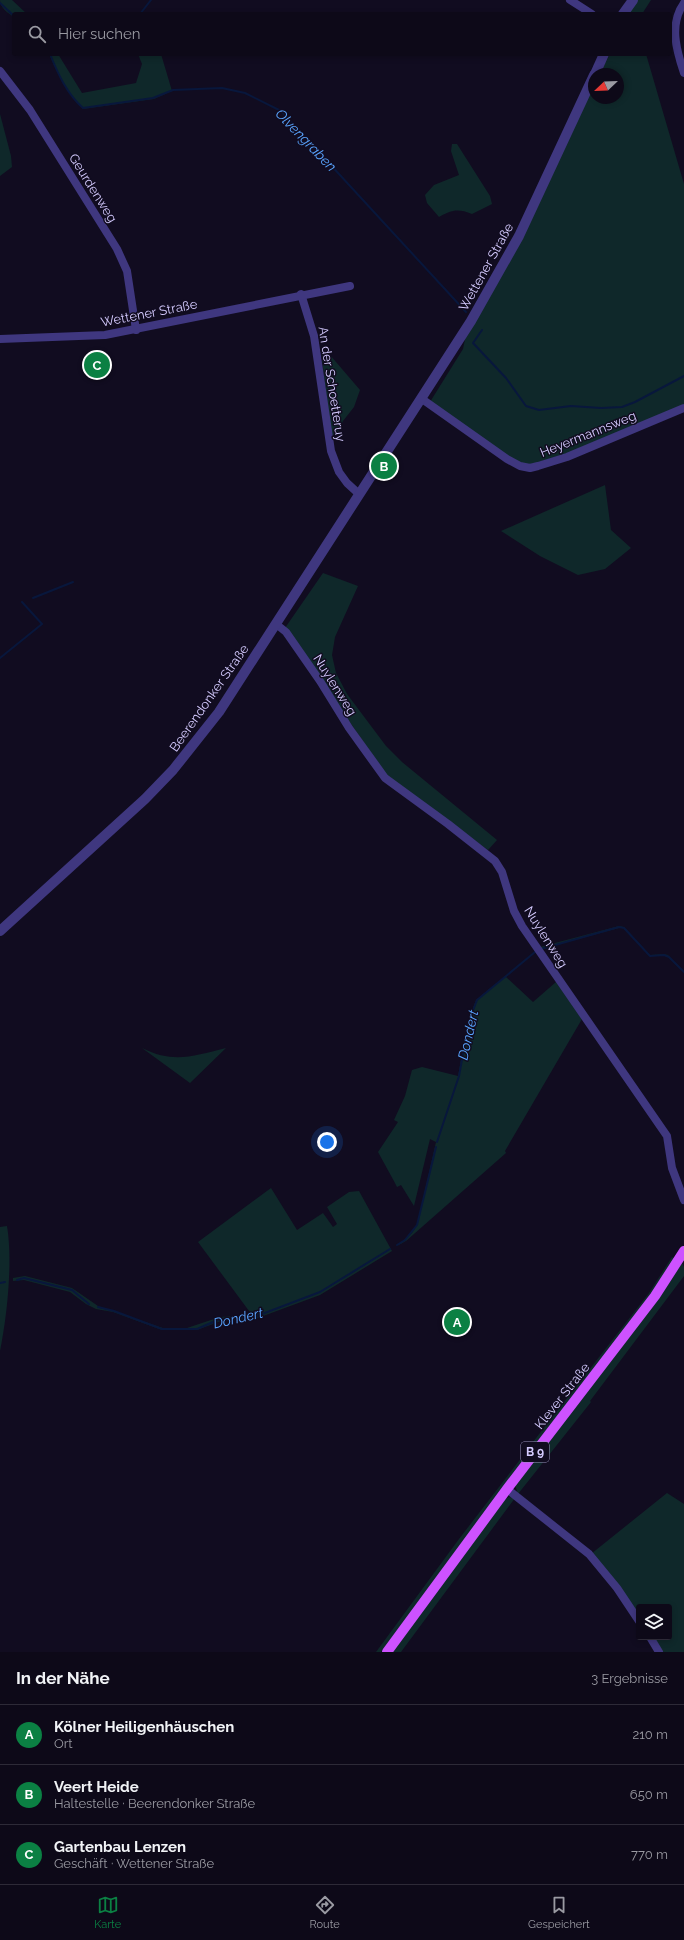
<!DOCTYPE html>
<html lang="de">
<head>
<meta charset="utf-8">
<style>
	body { margin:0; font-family:Raleway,sans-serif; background:#1b1725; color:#f1f3f6 }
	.controls { position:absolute; right:12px; bottom:12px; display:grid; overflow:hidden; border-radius:4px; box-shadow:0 2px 6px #0003 }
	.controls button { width:36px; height:36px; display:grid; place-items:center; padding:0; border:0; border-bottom:1px solid #2d2a37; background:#0d0918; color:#f1f3f6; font:20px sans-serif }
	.compass { position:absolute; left:588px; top:68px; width:36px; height:36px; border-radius:50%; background:#0d0918; box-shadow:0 2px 6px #0003; rotate:247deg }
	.you { position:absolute; left:327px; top:1142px; width:14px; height:14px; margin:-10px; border:3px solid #fff; border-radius:50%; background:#1a73e8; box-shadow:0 0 0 6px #1a73e833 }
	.badge { display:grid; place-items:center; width:26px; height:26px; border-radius:50%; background:#0b8043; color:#fff; font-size:13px; font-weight:700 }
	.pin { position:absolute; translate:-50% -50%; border:2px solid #fff; box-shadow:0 1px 4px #0006 }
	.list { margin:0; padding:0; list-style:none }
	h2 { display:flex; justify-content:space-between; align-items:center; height:52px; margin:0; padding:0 16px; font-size:17px }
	h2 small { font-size:13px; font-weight:400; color:#9a9aa2 }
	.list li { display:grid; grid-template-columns:26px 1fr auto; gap:12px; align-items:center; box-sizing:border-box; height:60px; padding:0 16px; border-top:1px solid #2d2a37 }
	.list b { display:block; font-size:15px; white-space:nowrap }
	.list p { margin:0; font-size:13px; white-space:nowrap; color:#9a9aa2 }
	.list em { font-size:13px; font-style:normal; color:#9a9aa2 }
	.icon { flex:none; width:22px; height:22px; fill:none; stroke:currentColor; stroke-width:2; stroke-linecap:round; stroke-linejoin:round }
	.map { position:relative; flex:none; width:684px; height:1652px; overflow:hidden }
	.search { position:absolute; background:#0d0918; box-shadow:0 2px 6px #0003; left:12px; right:12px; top:12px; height:44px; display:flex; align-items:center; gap:10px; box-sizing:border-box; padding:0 14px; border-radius:4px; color:#9a9aa2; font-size:15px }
	.sheet { height:232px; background:#0d0918 }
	nav { display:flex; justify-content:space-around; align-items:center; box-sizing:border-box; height:56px; border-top:1px solid #2d2a37; background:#0d0918; font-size:11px; color:#9a9aa2 }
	nav a { display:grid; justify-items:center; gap:2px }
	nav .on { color:#0b8043 }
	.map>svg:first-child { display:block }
	.green { fill:#0f282a }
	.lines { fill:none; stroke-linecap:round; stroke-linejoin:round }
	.stream { stroke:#08173c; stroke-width:2 }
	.minor { stroke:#3f377f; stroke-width:8 }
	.tertiary { stroke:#3f377f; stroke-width:10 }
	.primary { stroke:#cd52ff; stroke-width:10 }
	.labels { text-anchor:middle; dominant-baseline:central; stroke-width:3; stroke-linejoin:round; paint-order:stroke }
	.shield { fill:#110c20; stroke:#9a92bc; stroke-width:1 }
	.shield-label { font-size:12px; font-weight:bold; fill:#d5cbff }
	.street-label { font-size:13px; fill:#d5cbff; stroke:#110c20 }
	.water-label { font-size:14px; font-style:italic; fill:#59a4ff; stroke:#110c20 }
</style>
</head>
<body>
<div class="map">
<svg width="684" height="1652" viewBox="0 0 684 1652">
	<rect width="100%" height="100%" fill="#110c20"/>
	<g class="green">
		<path d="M0,0H12L27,14H14V17C8,13 0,8 0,0Z"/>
		<path d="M637,0H651L642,14H629L631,7Z"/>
		<path d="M49,54H58L82,93L136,83L142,64L138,54H161L172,91L154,99L83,109C67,94 58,74 49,54Z"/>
		<path d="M610,54H646L684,184V405L565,454L529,465L521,463L509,457L430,402L463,349L469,320L511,245L594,84V98H618V74H599Z"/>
		<path d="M0,114L11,156L12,167L0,176Z"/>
		<path d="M452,144H457L490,196L492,204L472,214C458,208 451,210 439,217L427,203L425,195L434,185L459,175L451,151Z"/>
		<path d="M321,350L330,355L360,390L354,407L343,421L337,435H331Z"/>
		<path d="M605,485L611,530L631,548L605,569L578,575L540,556L501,531Z"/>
		<path d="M323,573L358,586L335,637L332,655L336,673L347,694L386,746L402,762L497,840L488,850L387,776L285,628Z"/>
		<path d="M619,926L624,927L650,955L664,954L668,955L684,973L668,957L664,955L650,956L623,928H619L541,949L540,947Z"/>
		<path d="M536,951L506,977L533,1002L556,982L582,1019L505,1151L506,1153L406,1241L397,1246L412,1233L417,1225L436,1142L430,1139L414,1206L401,1185L397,1187L395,1183L378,1152L398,1122L394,1120L405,1096L412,1070L422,1067L458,1076L468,1021L476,1000Z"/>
		<path d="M142,1048C174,1064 193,1056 226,1048L190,1083Z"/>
		<path d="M271,1188L297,1230L323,1213L333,1227L337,1224L327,1207L349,1192L359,1191L392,1251L320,1295L255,1319L221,1321L197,1330H162L113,1312L96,1309L86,1304L70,1292L24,1280L13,1281V1278L25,1276L72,1288L98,1306L163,1328H187L220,1317L252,1315L198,1242Z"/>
		<path d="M7,1226C13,1262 7,1316 0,1351V1227Z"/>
		<path d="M672,1257L675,1259L650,1296L538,1443L533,1442L649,1293Z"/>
		<path d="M682,1263L684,1267V1276L590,1401L591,1402L518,1494L515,1485Z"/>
		<path d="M529,1448L530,1452L381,1652H376L459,1539Z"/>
		<path d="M667,1493L684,1504V1652H659L649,1637H669V1607H639V1623L591,1554Z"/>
		<path d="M509,1497L515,1498L401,1652H392L505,1499Z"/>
	</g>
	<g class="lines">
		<g class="stream">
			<path d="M0,3L14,16"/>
			<path d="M140,14L151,0"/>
			<path d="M50,54C58,74 67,94 83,108L153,98L173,90L222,88L245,93L281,111L466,312"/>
			<path d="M482,330L473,343L506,378L526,406L539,410L571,406L601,408L622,407L635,402L684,376"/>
			<path d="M33,598L73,582"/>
			<path d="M0,658L42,624L22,602"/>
			<path d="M541,949L619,927L624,928L650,956L664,955L669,957L684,972"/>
			<path d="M437,1142L459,1076L469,1021L477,1000L535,952"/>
			<path d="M397,1245L405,1240L417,1225L436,1147"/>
			<path d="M17,1280L24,1278L72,1290L89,1304"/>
			<path d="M0,1283L5,1282"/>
			<path d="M98,1307L114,1311L162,1329H197L220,1319L254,1317L320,1292L390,1249"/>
		</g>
		<g class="minor">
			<path d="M570,0L592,14"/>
			<path d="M684,3C669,24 676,49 684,73"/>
			<path d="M0,71L30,110L117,249L127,271L136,330"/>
			<path d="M301,294L314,336L331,451L339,472L347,483L359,494"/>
			<path d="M0,339L105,335L350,286"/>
			<path d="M422,399L507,459L520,466L530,468L538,466L567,457L684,408"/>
			<path d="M276,624L286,632L320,681L349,728L385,778L448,824L495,861L502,872L514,911L522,926L667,1136L672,1168L684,1200"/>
			<path d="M507,1489L589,1554L617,1588L639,1621"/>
			<path d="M650,1637L659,1652"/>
		</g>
		<g class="tertiary">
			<path d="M623,14L633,0"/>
			<path d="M595,74L604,54"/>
			<path d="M0,931L145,799L173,770L219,712L471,321L519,236L594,75"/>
		</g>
		<path class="primary" d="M387,1652L507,1489L655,1296L684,1251"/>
	</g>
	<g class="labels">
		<rect class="shield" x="521" y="1442" width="28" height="20" rx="3"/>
		<g class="shield-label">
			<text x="535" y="1452">B 9</text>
		</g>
		<g class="street-label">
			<text transform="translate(93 188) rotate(58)">Geurdenweg</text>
			<text transform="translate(486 267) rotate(-61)">Wettener Straße</text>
			<text transform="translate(149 313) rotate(-11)">Wettener Straße</text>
			<text transform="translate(332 384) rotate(81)">An der Schoetteruy</text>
			<text transform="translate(588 434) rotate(-22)">Heyermannsweg</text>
			<text transform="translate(335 685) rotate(58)">Nuylenweg</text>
			<text transform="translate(209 698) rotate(-55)">Beerendonker Straße</text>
			<text transform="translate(546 937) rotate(58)">Nuylenweg</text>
			<text transform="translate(562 1396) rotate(-52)">Klever Straße</text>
		</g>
		<g class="water-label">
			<text transform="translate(306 140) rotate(46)">Olvengraben</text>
			<text transform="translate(468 1035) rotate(-77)">Dondert</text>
			<text transform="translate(238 1318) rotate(-13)">Dondert</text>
		</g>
	</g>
</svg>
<div class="controls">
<button><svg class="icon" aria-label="layers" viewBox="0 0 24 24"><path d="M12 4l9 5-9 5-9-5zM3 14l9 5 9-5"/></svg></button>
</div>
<svg class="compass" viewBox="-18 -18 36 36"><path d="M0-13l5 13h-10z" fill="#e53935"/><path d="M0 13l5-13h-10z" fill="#9a9aa2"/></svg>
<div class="you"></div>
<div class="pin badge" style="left:457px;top:1322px">A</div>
<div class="pin badge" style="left:384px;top:466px">B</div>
<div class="pin badge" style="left:97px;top:365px">C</div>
<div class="search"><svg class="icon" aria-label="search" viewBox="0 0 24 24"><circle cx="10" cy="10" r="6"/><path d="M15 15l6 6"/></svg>Hier suchen</div>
</div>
<section class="sheet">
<h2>In der Nähe<small>3 Ergebnisse</small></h2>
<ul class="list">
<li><span class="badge">A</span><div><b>Kölner Heiligenhäuschen</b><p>Ort</p></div><em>210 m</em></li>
<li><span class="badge">B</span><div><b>Veert Heide</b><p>Haltestelle · Beerendonker Straße</p></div><em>650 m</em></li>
<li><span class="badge">C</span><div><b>Gartenbau Lenzen</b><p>Geschäft · Wettener Straße</p></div><em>770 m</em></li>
</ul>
</section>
<nav>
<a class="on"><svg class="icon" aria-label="map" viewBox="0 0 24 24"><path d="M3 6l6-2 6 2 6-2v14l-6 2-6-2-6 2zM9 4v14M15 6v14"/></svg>Karte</a>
<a><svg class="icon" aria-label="directions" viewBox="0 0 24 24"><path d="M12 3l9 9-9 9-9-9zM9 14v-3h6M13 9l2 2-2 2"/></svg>Route</a>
<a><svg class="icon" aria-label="saved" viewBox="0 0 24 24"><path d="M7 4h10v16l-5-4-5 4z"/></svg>Gespeichert</a>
</nav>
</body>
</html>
